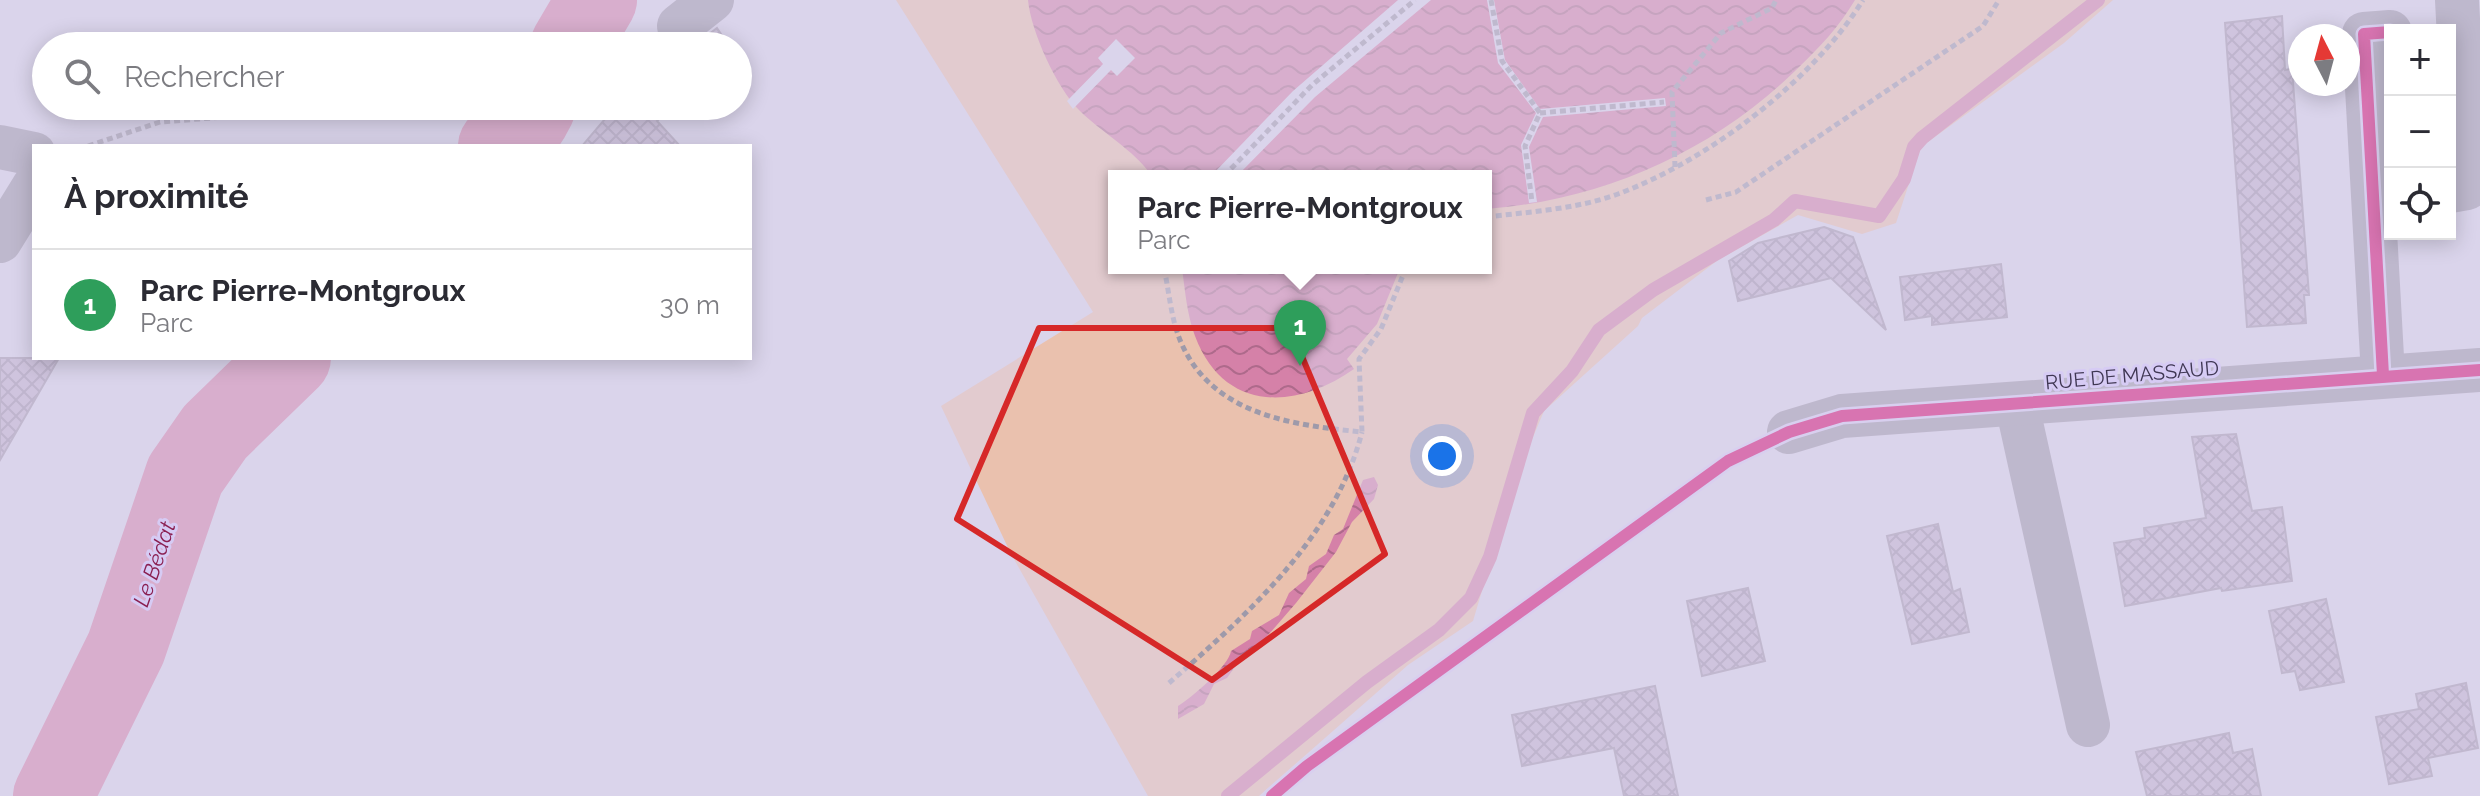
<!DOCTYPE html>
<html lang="fr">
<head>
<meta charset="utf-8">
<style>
	body { margin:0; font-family:Raleway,sans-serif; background:#f7f7f7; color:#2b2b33 }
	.controls { position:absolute; right:24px; top:24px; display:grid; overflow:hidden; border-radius:0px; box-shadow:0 4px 20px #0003 }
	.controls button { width:72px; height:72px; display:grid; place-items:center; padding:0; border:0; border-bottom:2px solid #e1e1e2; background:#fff; color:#2b2b33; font:40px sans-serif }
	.compass { position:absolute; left:2288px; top:24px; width:72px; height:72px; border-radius:50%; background:#fff; box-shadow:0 4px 20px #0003; rotate:354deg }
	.you { position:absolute; left:1442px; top:456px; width:28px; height:28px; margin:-20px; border:6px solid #fff; border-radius:50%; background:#1a73e8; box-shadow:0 0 0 12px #1a73e833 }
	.badge { display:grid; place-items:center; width:52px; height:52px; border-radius:50%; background:#b45309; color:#fff; font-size:26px; font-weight:700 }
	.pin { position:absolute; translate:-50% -66px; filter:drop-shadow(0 2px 4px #0008) }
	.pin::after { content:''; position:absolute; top:42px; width:28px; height:24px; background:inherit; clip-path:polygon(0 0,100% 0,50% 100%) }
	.popup { position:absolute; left:1108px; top:170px; width:384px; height:104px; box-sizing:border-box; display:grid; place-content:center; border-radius:0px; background:#fff; filter:drop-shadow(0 2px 6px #0005); font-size:26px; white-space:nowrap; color:#7c7c81 }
	.popup b { font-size:30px; color:#2b2b33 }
	.popup::after { content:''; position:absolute; left:50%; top:100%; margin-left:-16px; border:16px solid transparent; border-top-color:#fff }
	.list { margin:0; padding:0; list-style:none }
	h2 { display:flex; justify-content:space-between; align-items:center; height:104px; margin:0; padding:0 32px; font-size:34px }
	h2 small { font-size:26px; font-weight:400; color:#7c7c81 }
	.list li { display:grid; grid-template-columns:52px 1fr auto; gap:24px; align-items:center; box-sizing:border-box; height:112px; padding:0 32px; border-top:2px solid #e1e1e2 }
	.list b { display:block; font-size:30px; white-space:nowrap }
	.list p { margin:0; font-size:26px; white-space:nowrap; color:#7c7c81 }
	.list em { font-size:26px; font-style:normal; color:#7c7c81 }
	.icon { flex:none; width:44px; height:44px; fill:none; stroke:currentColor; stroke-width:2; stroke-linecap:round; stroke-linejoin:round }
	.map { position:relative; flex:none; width:2480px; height:796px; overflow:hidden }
	.search { position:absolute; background:#fff; box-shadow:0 4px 20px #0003; left:32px; top:32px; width:720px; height:88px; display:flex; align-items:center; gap:20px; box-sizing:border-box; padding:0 28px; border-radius:44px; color:#7c7c81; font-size:30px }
	.panel { position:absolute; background:#fff; box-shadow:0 4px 20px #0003; left:32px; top:144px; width:720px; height:216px; border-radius:0px }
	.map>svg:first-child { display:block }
	.green { fill:#eac1ae; fill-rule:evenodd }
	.water { fill:url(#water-waves) }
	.pier { fill:#dad4eb }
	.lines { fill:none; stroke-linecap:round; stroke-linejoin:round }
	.stream { stroke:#d581a8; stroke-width:14 }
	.river { stroke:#d581a8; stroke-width:80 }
	.building { fill:url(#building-cross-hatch); stroke:#a298ad; stroke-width:2 }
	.path { stroke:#9e9aaa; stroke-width:5; stroke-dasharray:6 4; stroke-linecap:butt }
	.minor { stroke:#9c97a9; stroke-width:44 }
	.cycleway-casing { stroke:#d6cbf4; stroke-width:17 }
	.cycleway { stroke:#d6006c; stroke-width:12 }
	.marked { fill:none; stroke:#d62828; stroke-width:6; stroke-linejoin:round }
	.labels { text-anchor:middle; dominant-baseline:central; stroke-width:6; stroke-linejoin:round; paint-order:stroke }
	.street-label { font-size:20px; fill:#3f3753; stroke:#d6cbf4 }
	.water-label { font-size:22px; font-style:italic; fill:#8a1f51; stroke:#d6cbf4 }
</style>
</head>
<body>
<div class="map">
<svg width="2480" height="796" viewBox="0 0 2480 796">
	<defs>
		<pattern id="water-waves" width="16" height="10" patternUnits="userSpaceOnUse" patternTransform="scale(2)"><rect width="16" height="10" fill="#d581a8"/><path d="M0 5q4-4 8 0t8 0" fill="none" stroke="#ae6a8b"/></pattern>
		<pattern id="building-cross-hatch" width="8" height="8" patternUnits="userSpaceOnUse" patternTransform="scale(2)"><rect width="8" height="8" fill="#c1b1ce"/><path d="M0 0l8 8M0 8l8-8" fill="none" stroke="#9e91aa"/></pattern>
	</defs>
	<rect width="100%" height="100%" fill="#dad4eb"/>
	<path class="green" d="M896,0H2113L2064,43L1921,147L1896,223L1862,234L1798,215L1718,260L1642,318L1638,326L1544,411L1516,477L1473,621L1408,665L1259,796H1148L1011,554L941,406L1093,312ZM1114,176H1486V268H1114Z"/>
	<g class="water">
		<path d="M1028,0H1855C1839,27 1819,48 1796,70C1712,152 1603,200 1486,209V176H1152C1132,148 1103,134 1079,110C1057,88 1031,32 1028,0Z"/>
		<path d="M1182,268H1400L1377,324L1347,359L1354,369C1296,410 1224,413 1195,336C1187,315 1185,290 1182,268Z"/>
		<path d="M1374,477L1378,485L1374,499L1352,522L1336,552L1296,603L1256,649L1244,654L1227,678L1214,684L1204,704L1178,719V706C1191,698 1229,666 1231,651L1250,639L1252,631L1279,615L1289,593L1306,579L1309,566L1326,554L1334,535L1343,529L1363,480Z"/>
	</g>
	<g class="pier">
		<path d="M1398,0H1431L1315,97L1237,176H1211L1293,91Z"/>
		<path d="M1487,0H1494L1505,60L1540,109L1665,98L1666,106L1543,117L1529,147L1537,202L1529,203L1521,145L1536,113L1498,63Z"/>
		<path d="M1116,39L1135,58L1117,76L1111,70L1073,109L1067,101L1103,64L1098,58Z"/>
	</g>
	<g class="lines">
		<path class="stream" d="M1228,796L1367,682L1439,630L1471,598L1490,557L1533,413L1572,371L1599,330L1653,290L1774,220L1795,201L1879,216L1904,179L1914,147L1922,138L2098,0"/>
		<g class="river">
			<path d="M570,46L597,0"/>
			<path d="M498,146L529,119L536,106"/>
			<path d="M53,796L126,648L185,475L215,432L291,358"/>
		</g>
	</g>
	<g class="building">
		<path d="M2282,16L2285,70L2292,69L2309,295H2304L2306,323L2247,327L2225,23Z"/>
		<path d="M717,28L729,46H694Z"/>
		<path d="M616,106H673L657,121L680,146H582Z"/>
		<path d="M1824,227L1853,237L1886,330L1831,278L1738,301L1729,261L1758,243Z"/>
		<path d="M2001,264L2007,317L1932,325V316L1905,320L1900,277Z"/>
		<path d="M0,358H59L0,460Z"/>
		<path d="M2236,434L2252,511L2282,507L2292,581L2222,591L2221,588L2125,606L2114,543L2145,538L2144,528L2206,518L2192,437Z"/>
		<path d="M1938,524L1953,592L1960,589L1969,632L1912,644L1887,536Z"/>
		<path d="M1748,588L1765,661L1702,676L1687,601Z"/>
		<path d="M2326,599L2344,682L2300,690L2295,671L2282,673L2269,611Z"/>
		<path d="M2466,683L2478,748L2428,758L2432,776L2389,784L2376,717L2419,709L2416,694Z"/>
		<path d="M1655,686L1678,796H1624L1614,748L1522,766L1512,715Z"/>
		<path d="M2229,733L2233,753L2252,749L2261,796H2147L2136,752Z"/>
	</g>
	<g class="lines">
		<g class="path">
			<path d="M1491,0L1502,61L1540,113L1525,146L1532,202"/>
			<path d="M1540,113L1664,102"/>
			<path d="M88,146L160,122L367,106"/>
			<path d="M1675,167L1672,92L1721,33L1772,8L1776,0"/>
			<path d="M1224,176L1312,85L1415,0"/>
			<path d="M1706,200L1736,192L1983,26L1999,0"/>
			<path d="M1486,217C1529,212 1577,209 1618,194C1707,161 1813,81 1863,0"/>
			<path d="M1164,268C1169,291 1171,318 1180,340C1211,415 1292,425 1362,432L1359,359L1381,329L1406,268"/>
			<path d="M1169,683C1248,614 1335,537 1362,432"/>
		</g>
		<g class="minor">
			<path d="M679,26L712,0"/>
			<path d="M0,147L34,154"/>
			<path d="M2450,191L2467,188L2457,0"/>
			<path d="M0,241L34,186"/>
			<path d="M2383,375L2364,34L2390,32"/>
			<path d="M2017,405L2088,725"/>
			<path d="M1789,432L1842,416L2480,370"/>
		</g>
		<g class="cycleway-casing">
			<g id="cycleway">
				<path d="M2383,375L2364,34L2390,32"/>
				<path d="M1272,796L1307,766L1728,461L1789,432L1842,416L2480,370"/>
			</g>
		</g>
		<use href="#cycleway" class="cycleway"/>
	</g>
	<path d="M0 0H2480V796H0ZM1039,328H1290L1385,554L1212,680L957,519Z" fill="#dad4eb" fill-opacity=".55" fill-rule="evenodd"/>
	<path class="marked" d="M1039,328H1290L1385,554L1212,680L957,519Z"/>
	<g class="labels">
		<g class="street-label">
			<text transform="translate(2132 375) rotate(-5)">RUE DE MASSAUD</text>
		</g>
		<g class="water-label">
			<text transform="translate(154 564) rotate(-71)">Le Bédat</text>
		</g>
	</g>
</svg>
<div class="controls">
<button>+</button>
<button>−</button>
<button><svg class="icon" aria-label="locate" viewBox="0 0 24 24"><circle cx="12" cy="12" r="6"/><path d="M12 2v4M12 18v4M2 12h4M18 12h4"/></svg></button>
</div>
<svg class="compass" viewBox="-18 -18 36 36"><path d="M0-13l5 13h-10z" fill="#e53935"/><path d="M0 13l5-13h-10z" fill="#7c7c81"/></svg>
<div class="you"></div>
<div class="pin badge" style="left:1300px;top:366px;background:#2e9e5b">1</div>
<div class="popup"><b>Parc Pierre-Montgroux</b>Parc</div>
<div class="search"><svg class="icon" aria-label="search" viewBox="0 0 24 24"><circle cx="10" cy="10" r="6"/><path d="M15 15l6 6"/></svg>Rechercher</div>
<section class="panel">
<h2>À proximité<small></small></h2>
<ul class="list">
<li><span class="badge" style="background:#2e9e5b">1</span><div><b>Parc Pierre-Montgroux</b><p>Parc</p></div><em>30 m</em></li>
</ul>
</section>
</div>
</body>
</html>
